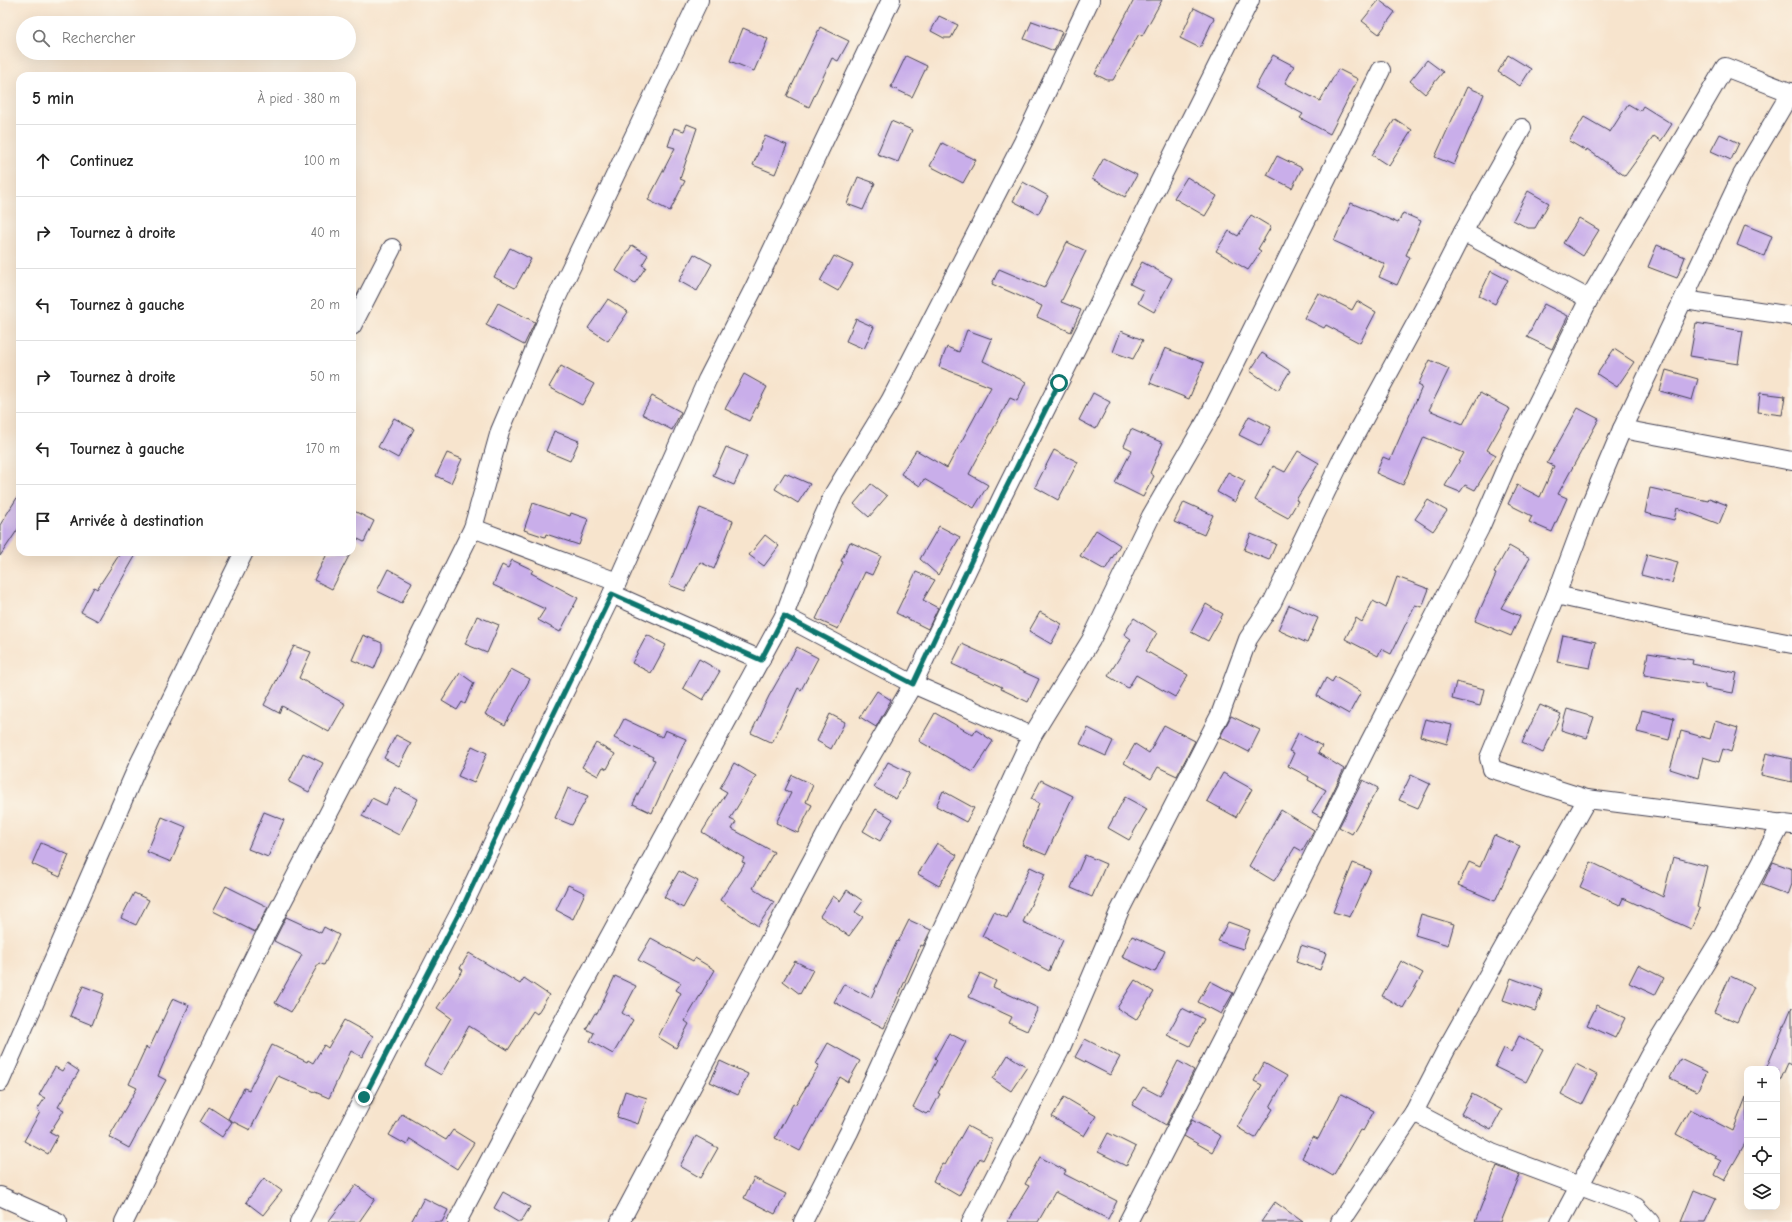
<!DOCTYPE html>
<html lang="fr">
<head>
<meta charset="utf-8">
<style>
	body { margin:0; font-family:"Comic Neue",sans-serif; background:#f2f2f2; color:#222 }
	.controls { position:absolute; right:12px; bottom:12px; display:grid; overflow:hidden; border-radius:8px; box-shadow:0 4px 16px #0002 }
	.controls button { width:36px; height:36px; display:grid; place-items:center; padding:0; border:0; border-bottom:1px solid #e0e0e0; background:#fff; color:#222; font:20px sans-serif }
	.stop { position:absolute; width:12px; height:12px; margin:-9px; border:3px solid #0f766e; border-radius:50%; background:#fff }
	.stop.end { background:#0f766e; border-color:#fff; box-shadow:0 1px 4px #0008 }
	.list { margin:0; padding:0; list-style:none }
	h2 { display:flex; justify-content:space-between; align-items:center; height:52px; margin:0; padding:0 16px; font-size:17px }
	h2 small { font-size:13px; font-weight:400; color:#767676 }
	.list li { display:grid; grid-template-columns:26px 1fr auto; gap:12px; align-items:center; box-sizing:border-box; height:72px; padding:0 16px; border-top:1px solid #e0e0e0 }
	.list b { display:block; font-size:15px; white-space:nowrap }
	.list em { font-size:13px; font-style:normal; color:#767676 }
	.icon { flex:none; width:22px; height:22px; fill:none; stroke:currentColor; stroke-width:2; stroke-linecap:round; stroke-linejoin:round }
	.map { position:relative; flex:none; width:1792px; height:1222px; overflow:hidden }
	.search { position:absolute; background:#fff; box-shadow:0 4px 16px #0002; left:16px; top:16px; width:340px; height:44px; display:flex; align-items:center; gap:10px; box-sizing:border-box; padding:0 14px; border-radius:22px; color:#767676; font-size:15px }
	.panel { position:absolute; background:#fff; box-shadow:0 4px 16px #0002; left:16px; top:72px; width:340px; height:484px; border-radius:12px }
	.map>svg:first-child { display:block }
	.building { fill:#c9aeea }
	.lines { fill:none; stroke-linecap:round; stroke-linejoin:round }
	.street-casing { stroke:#423f51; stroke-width:20 }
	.street { stroke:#fff; stroke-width:18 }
	.route { stroke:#0f766e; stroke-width:5 }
</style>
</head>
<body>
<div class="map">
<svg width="1792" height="1222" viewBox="0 0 1792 1222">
	<rect width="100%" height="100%" fill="#fbf7ec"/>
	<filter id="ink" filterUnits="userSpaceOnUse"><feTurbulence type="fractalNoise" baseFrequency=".025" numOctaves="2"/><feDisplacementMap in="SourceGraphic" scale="8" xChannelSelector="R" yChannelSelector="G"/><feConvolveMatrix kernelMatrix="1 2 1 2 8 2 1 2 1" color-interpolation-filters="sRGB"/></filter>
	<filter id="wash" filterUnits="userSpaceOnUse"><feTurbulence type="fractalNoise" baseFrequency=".012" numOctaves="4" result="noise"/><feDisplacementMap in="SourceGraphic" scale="16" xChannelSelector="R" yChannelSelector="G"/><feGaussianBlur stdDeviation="0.9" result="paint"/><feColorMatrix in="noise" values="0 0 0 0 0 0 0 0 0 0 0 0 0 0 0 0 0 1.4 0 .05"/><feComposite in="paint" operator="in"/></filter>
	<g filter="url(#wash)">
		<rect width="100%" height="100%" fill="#f7e4cd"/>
		<g id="blocks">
			<g class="building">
				<path d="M1134,0H1162L1142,36L1139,34L1113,80H1107L1095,74Z"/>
				<path d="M1379,0L1395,12L1379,34L1362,21Z"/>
				<path d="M1194,8L1214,18L1200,48L1180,38Z"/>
				<path d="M939,16L958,25L951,38H944L931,31Z"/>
				<path d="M1032,21L1062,32L1054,51L1024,39Z"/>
				<path d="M820,27L849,41L838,61L832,58L809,107L787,96Z"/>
				<path d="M743,28L768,39L754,71L730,61Z"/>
				<path d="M1273,55L1294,66L1285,83L1320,101L1338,69L1358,79L1330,134L1300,118L1303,114L1255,88Z"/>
				<path d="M1508,55L1531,69L1520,86L1498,72Z"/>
				<path d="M906,56L927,66L912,97L891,87Z"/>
				<path d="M1427,60L1443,72L1425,94L1410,81Z"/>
				<path d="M1467,87L1484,94L1454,165L1435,157Z"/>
				<path d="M1628,104L1640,111L1643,106L1672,124L1661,141L1654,136L1625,176L1587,149L1586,151L1569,141L1584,117L1610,132Z"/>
				<path d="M1395,119L1412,130L1389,166L1372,155Z"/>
				<path d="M891,121L912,130L898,162L877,154Z"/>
				<path d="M687,124L697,128L680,179L685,181L670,211L648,200L675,148L668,146L674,128L684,131Z"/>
				<path d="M1720,134L1739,143L1731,160L1711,151Z"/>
				<path d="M765,136L787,145L775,174L753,165Z"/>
				<path d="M942,143L976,160L963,183L930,166Z"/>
				<path d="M1277,156L1302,168L1292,188L1267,175Z"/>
				<path d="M1104,158L1137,175L1125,197L1092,179Z"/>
				<path d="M858,177L875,183L863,210L847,204Z"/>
				<path d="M1187,177L1217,196L1205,216L1174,198Z"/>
				<path d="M1023,182L1048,196L1038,214L1013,201Z"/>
				<path d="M1528,191L1549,203L1535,228H1528L1513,220Z"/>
				<path d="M1351,203L1398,223L1403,213L1421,221L1406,255L1410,257L1397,285L1379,277L1385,264L1334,241Z"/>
				<path d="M1251,215L1271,227L1258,249L1261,251L1248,270L1216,251L1229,231L1238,236Z"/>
				<path d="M1579,218L1599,230L1583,256L1563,243Z"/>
				<path d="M1745,225L1772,236L1764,256L1737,245Z"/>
				<path d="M1067,242L1086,251L1061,302L1081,310L1071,332L1037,317L1042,306L992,284L999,269L1044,288Z"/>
				<path d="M632,245L648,255L642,265L646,267L635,283L616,271Z"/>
				<path d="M1657,245L1685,257L1677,278L1648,267Z"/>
				<path d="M510,248L531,259L515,288L494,277Z"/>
				<path d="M694,254L712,264L697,291L679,281Z"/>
				<path d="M834,256L853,265L838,291L820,281Z"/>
				<path d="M1142,262L1172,278L1154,312L1138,303L1144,291L1130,284Z"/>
				<path d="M1491,271L1508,280L1495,304L1479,296Z"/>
				<path d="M1318,293L1352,310L1357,301L1376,312L1360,343L1326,325L1324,328L1304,318Z"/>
				<path d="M608,299L628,312L608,341L588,328Z"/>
				<path d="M498,303L535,322L524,345L486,325Z"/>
				<path d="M1544,304L1568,316L1552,349L1527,337Z"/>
				<path d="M856,319L874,327L864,349L846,341Z"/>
				<path d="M1696,323L1743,331L1738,364L1690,356Z"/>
				<path d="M967,330L992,339L983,361L1026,382L1017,401L1010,398L969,474L988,485L974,508L924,479L920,486L901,474L916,450L947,468L991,387L939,367L947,347L959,352Z"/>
				<path d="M1121,331L1143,340L1133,359L1113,352Z"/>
				<path d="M1165,348L1204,363L1189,399L1150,383Z"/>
				<path d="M1614,349L1634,362L1617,387L1597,374Z"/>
				<path d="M1262,353L1290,371L1278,390L1250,371Z"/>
				<path d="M1430,360L1449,369L1429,410L1463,424L1480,393L1510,409L1487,450L1496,455L1475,490L1465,485L1460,492L1445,486L1464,453L1424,437L1403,485L1376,473L1383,457L1390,460L1422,387L1418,385Z"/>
				<path d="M561,366L594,384L582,405L549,387Z"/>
				<path d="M1666,370L1698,379L1692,400L1660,391Z"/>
				<path d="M744,374L767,387L749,421L725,409Z"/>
				<path d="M1093,393L1110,402L1096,429L1079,420Z"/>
				<path d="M1760,393L1785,396L1782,415L1758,412Z"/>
				<path d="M652,396L681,412L672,430L642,414Z"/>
				<path d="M1578,408L1599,419L1558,494L1567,498L1552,532L1529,522L1532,516L1508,504L1517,485L1540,497L1554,466L1547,463Z"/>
				<path d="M1249,416L1271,427L1261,446L1239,435Z"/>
				<path d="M394,418L414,429L398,458L378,447Z"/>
				<path d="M1131,429L1163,443L1150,473L1154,476L1143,497L1115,483L1132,450L1124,446Z"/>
				<path d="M554,431L579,441L570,461L546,451Z"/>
				<path d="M726,447L747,456L734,485L713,476Z"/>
				<path d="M1054,450L1078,462L1058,500L1035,487Z"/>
				<path d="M1298,451L1319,463L1296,500L1298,501L1288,518L1255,500L1273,466L1285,472Z"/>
				<path d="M447,453L462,459L451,483L436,476Z"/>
				<path d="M1228,472L1245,481L1235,502L1217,492Z"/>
				<path d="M785,473L810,484L798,503L775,489Z"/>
				<path d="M871,484L887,496L869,517L854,504Z"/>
				<path d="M1650,488L1708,501L1709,498L1727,505L1719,524L1677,508L1674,520L1645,513Z"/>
				<path d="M20,493V526L0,556V525Z"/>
				<path d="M1428,500L1447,511L1433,531L1415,519Z"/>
				<path d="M1184,502L1213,515L1204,535L1174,522Z"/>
				<path d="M533,503L570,516L571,513L588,519L579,545L546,534L545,537L524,530Z"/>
				<path d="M700,508L733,521L714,569L700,562L685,591L669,585Z"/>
				<path d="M352,510L374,521L364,542L352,536Z"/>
				<path d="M939,526L960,537L938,575L920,559Z"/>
				<path d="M1096,530L1120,545L1105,570L1080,556Z"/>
				<path d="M1251,534L1276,544L1269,560L1244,550Z"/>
				<path d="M765,535L779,546L764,566L749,555Z"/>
				<path d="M850,542L881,556L872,575L865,572L838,629L816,619L843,562L841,561Z"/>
				<path d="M1509,546L1530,558L1501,608L1520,616L1511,636L1475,621L1496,574L1494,573Z"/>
				<path d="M121,552L137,553L98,621L81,612L94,587L97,589Z"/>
				<path d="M328,552H351L332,589L314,580Z"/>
				<path d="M1647,554L1678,562L1672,583L1641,575Z"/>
				<path d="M512,560L533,570L531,573L578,598L560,632L538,620L545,609L493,585L502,565L508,568Z"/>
				<path d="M388,569L412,582L402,603L377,591Z"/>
				<path d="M916,572L935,580L923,600L938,608L928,629L896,613Z"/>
				<path d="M1397,577L1429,589L1422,607L1415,605L1391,654L1381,649L1378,656L1345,639L1356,618L1362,622L1373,601L1386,608Z"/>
				<path d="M1206,604L1223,614L1208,641L1191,632Z"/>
				<path d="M1289,605L1318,618L1307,643L1278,630Z"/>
				<path d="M1040,612L1062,624L1051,644L1029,631Z"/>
				<path d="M477,616L499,625L487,653L465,644Z"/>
				<path d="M1134,618L1157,633L1146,651L1188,675L1175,697L1136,675L1128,688L1108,676L1131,639L1124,634Z"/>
				<path d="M363,635L382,643V650L374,669L352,660Z"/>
				<path d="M647,635L666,645L651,673L632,663Z"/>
				<path d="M1563,635L1596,642L1590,668L1557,662Z"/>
				<path d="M962,644L1039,679L1028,702L1001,689L1002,687L952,664Z"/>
				<path d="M294,646L311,652L299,678L345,704L329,732L282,706L279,713L264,705Z"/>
				<path d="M797,647L818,658L801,690L798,688L772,743L751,733L769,696Z"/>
				<path d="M1648,653L1693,660L1692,664L1737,673L1733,693L1705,688V685L1644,675Z"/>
				<path d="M699,659L720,671L703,700L683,688Z"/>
				<path d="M511,669L530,679L505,725L485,714Z"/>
				<path d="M460,673L474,683L465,704L462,702L457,710L442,701Z"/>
				<path d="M1335,677L1361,692L1349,714L1317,696L1326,678L1332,682Z"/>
				<path d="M1456,682L1484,689L1480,706L1452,699Z"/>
				<path d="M877,691L891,700L876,727L860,717Z"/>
				<path d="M1540,705L1561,714L1543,753L1522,743Z"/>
				<path d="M1567,709L1594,717L1587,738L1561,730Z"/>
				<path d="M1642,710L1674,718L1669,740L1637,732Z"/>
				<path d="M935,713L973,735L976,730L993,741L973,772L919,741Z"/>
				<path d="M830,714L845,722L831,749L817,741Z"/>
				<path d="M1231,716L1260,730L1249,752L1220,737Z"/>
				<path d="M624,719L662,737L665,730L686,739L652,813L633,804L655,760L652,759L653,757L614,738Z"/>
				<path d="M1425,719L1452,725L1447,744L1420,736Z"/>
				<path d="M1715,721L1738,728L1731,752L1723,749L1719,762L1703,757L1698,778L1670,769L1681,731L1710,739Z"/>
				<path d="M1164,725L1195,741L1177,776L1158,767L1151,779L1124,763L1135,744L1149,753Z"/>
				<path d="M1088,728L1113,741L1106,756L1080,744Z"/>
				<path d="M1298,733L1322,746L1318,753L1344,769L1321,817L1312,812L1326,790L1308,780L1309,777L1288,766L1294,753L1289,751Z"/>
				<path d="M396,735L411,743L399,766L384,758Z"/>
				<path d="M596,743L615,754L607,769L603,767L598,776L582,767Z"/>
				<path d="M472,746L487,753L474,783L458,776Z"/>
				<path d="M303,753L323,763L309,792L289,782Z"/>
				<path d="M1766,753L1792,759V782L1761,775Z"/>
				<path d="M888,762L910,773L896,799L874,787Z"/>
				<path d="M734,763L756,776L730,819L736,822L732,829L774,852L753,888L774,902L758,926L720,900L745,863L742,862L744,858L702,832L727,792L720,788Z"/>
				<path d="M1223,773L1252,789L1236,817L1207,801Z"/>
				<path d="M792,775L813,785L806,802L812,805L798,833L776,823L791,793L785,790Z"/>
				<path d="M1411,775L1430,784L1418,808L1399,800Z"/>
				<path d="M1041,780L1073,796L1046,855L1022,845L1039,803L1031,799Z"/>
				<path d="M1363,780L1378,788L1352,834L1339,827Z"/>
				<path d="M395,787L418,799L399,835L362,816L372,798L386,805Z"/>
				<path d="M568,788L588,796L572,825L555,818Z"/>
				<path d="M943,791L974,808L966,822L936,806Z"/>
				<path d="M1125,797L1147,809L1129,840L1108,828Z"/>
				<path d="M876,809L893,819L880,841L863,831Z"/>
				<path d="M1281,810L1314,830L1302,851L1295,847L1274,881L1249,866Z"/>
				<path d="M264,812L284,820L268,857L248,849Z"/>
				<path d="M162,817L186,827L171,862L147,852Z"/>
				<path d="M1494,835L1520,846L1495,901L1458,885L1469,862L1480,867Z"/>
				<path d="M41,843L69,855L60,877L32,864Z"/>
				<path d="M937,843L957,855L939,886L918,874Z"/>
				<path d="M1085,855L1106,864L1092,897L1071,888Z"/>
				<path d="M1673,857L1707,866L1697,907L1700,909L1691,929L1623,898L1620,905L1580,887L1591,862L1663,897Z"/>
				<path d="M1773,862L1792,869V884L1788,895L1762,885Z"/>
				<path d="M1353,863L1371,870L1350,917L1333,912Z"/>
				<path d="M1030,867L1045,874L1023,922L1063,940L1049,971L982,936L994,912L1007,918Z"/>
				<path d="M679,871L698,881L683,908L664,897Z"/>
				<path d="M568,885L585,893L573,919L556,910Z"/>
				<path d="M226,886L268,907L255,932L213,911Z"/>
				<path d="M847,890L863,901L855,912L863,917L849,936L820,916L833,896L840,901Z"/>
				<path d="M134,893L149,900L136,925L121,918Z"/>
				<path d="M1421,914L1454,924L1448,945L1415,935Z"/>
				<path d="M286,917L321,933L324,927L339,935L324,965L319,963L291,1012L275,1003L302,955L274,941Z"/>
				<path d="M909,920L931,930L923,946L921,945L884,1028L834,1002L844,984L871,998L897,941L898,942Z"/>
				<path d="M1228,922L1250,930L1243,949L1218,941Z"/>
				<path d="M1132,936L1165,951L1155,972L1122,957Z"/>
				<path d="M651,938L693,961L695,958L715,970L685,1021L689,1024L676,1048L658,1037L681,993L676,990L681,983L638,960Z"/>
				<path d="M1301,945L1326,953L1320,970L1296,962Z"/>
				<path d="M469,953L520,984L524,978L549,995L537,1014L533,1011L508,1050L469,1026L441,1075L424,1065L451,1018L437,1008L463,970L460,968Z"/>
				<path d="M795,961L813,970L800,994L783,981Z"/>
				<path d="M1401,961L1423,973L1403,1008L1382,996Z"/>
				<path d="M1638,965L1664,978L1655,995L1629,983Z"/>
				<path d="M980,973L996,981L993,987L1038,1008L1027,1031L1009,1023L1012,1017L969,997Z"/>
				<path d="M615,976L636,986L622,1013L633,1020L613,1054L590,1041L594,1033L586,1029L595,1013L597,1014Z"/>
				<path d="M1730,976L1754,987L1737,1022L1714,1012Z"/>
				<path d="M1511,978L1543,990L1535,1011L1503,1000Z"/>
				<path d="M1135,980L1154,992L1136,1020L1117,1008Z"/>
				<path d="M1210,981L1233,993L1221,1014L1198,1002Z"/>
				<path d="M83,986L104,994L92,1025L70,1016Z"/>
				<path d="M173,998L189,1005L158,1076L166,1080L129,1148L109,1137L137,1088L129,1084L146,1047L149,1049Z"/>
				<path d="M1597,1005L1625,1018L1615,1038L1587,1025Z"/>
				<path d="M1792,1007V1065L1788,1063L1777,1088V1069H1766Z"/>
				<path d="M1182,1008L1204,1019L1190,1046L1167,1035Z"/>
				<path d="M344,1020L373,1036L362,1057L351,1051L329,1098L278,1076L250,1130L228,1119L244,1088L249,1090L272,1045L307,1062L308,1060L313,1063L324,1045L328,1048Z"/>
				<path d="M949,1033L966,1042L938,1093L940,1094L930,1113L928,1112L926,1114L913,1107L937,1060L935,1058Z"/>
				<path d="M1519,1036L1543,1049L1526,1082L1495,1067L1504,1048L1511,1052Z"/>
				<path d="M1085,1039L1120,1057L1110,1075L1075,1057Z"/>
				<path d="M828,1043L860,1061L848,1082L840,1077L800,1151L775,1138L793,1104L795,1105L819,1065L816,1064Z"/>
				<path d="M1008,1055L1027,1067L1011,1091L993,1079Z"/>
				<path d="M1680,1059L1707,1072L1697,1091L1670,1078Z"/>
				<path d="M720,1061L748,1074L738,1095L710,1082Z"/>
				<path d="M1178,1061L1194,1070L1166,1125L1132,1105L1143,1087L1160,1096Z"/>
				<path d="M67,1063L79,1071L58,1107L64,1110L50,1132L58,1136L48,1154L24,1141L40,1112L37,1110L45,1098L39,1095L55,1067L62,1071Z"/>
				<path d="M1264,1063L1287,1076L1270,1107L1273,1109L1255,1138L1237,1127L1262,1085L1254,1081Z"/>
				<path d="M1576,1064L1597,1075L1582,1105L1561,1094Z"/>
				<path d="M625,1091L647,1098L638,1124L617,1117Z"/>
				<path d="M1341,1094L1374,1111L1363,1131L1360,1130L1333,1176L1302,1158L1313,1137L1318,1139Z"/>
				<path d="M1472,1094L1502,1110L1491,1130L1461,1114Z"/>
				<path d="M1064,1097L1096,1116L1084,1136L1052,1117Z"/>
				<path d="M1746,1097L1747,1140L1724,1180L1715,1175L1721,1161L1715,1158L1716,1156L1676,1134L1690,1109L1733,1131Z"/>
				<path d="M209,1107L232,1122L222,1137L200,1122Z"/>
				<path d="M402,1114L446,1140L453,1130L474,1143L457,1169L410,1139L407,1145L389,1135Z"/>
				<path d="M1192,1120L1221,1136L1212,1152L1184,1136Z"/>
				<path d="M967,1126L993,1140L983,1160L980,1158L959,1196L933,1181L942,1164L945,1165Z"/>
				<path d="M1108,1133L1136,1147L1126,1166L1098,1152Z"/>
				<path d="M696,1136L718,1148L701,1178L680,1166Z"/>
				<path d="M1040,1157L1066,1171L1064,1174L1117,1201L1108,1219L1055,1192L1038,1222H1007L1029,1186L1025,1184Z"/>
				<path d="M1497,1166L1520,1175L1501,1222H1475Z"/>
				<path d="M264,1178L282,1191L263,1215L246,1202Z"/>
				<path d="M754,1178L786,1194L775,1214L744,1198Z"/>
				<path d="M356,1185L375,1199L359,1222H328Z"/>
				<path d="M1694,1190L1716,1199L1705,1222H1681Z"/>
				<path d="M503,1192L530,1207L521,1222H518L494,1208Z"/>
				<path d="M424,1198L448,1210L442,1222H411Z"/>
				<path d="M1275,1202L1303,1222H1261Z"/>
			</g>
		</g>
	</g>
	<g filter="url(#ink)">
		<use href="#blocks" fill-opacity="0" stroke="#423f51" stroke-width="1"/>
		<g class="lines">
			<g class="street-casing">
				<g id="street">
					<path d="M1791,92L1742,175L1622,429L1587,512L1556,595L1489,758L1492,769L1587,799L1792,825"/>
					<path d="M1463,232L1589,299"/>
					<path d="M1684,300L1792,316"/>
					<path d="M352,326L392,248"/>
					<path d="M1622,429L1792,461"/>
					<path d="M473,528L617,582"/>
					<path d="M612,594L761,660"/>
					<path d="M1556,595L1673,621L1792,644"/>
					<path d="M784,616L913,684L1032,736"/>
					<path d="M0,1082L137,768L244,552"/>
					<path d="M1414,1112L1492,1153L1636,1207L1650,1222"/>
					<path d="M0,1196L58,1222"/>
					<path d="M124,1222L265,935L395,686L473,528L500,431L556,299L699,0"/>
					<path d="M299,1222L463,906L543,736L612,594L707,380L754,288L891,0"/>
					<path d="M457,1222L553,1040L784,616L808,551L834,493L890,401L1023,142L1090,0"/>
					<path d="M620,1222L833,821L913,684L1002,497L1250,0"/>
					<path d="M803,1222L849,1132L1032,736L1091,640L1151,516L1209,416L1381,70"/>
					<path d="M971,1222L1060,1050L1119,912L1220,715L1248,639L1272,603L1340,463L1430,297L1463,232L1522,128"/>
					<path d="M1128,1222L1222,1039L1369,743L1480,528L1512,454L1589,299L1725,67L1792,93"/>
					<path d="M1340,1222L1414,1112L1447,1048L1587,799"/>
					<path d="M1560,1222L1649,1056L1722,936L1782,823"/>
				</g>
			</g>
			<use href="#street" class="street"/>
		</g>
	</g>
	<g class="lines" filter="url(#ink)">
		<path class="route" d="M364,1097L463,906L543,736L612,594L761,660L784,616L913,684L1002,496L1059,383"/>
	</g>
</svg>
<div class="controls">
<button>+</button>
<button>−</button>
<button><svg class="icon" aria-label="locate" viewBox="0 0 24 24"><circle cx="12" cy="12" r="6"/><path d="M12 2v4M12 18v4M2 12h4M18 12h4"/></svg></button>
<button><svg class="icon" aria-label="layers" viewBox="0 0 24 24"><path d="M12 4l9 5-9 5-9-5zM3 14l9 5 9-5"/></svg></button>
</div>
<div class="stop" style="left:1059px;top:383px"></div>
<div class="stop end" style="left:364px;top:1097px"></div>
<div class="search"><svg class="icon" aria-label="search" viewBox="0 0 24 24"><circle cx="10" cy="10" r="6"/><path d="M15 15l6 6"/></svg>Rechercher</div>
<section class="panel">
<h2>5 min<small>À pied · 380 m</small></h2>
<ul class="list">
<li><svg class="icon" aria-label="ahead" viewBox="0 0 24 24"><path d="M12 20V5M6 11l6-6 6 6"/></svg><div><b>Continuez</b></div><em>100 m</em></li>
<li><svg class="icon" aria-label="right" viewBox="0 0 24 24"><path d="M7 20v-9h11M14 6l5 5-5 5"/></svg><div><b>Tournez à droite</b></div><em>40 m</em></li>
<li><svg class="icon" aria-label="left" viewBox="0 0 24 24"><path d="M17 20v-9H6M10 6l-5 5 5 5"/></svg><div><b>Tournez à gauche</b></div><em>20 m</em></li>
<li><svg class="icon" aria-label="right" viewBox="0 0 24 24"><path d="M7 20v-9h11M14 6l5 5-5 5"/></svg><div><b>Tournez à droite</b></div><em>50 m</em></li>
<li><svg class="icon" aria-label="left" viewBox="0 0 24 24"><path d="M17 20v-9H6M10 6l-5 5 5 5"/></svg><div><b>Tournez à gauche</b></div><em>170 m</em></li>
<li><svg class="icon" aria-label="arrive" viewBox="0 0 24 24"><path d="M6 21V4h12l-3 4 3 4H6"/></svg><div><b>Arrivée à destination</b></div></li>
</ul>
</section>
</div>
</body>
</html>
